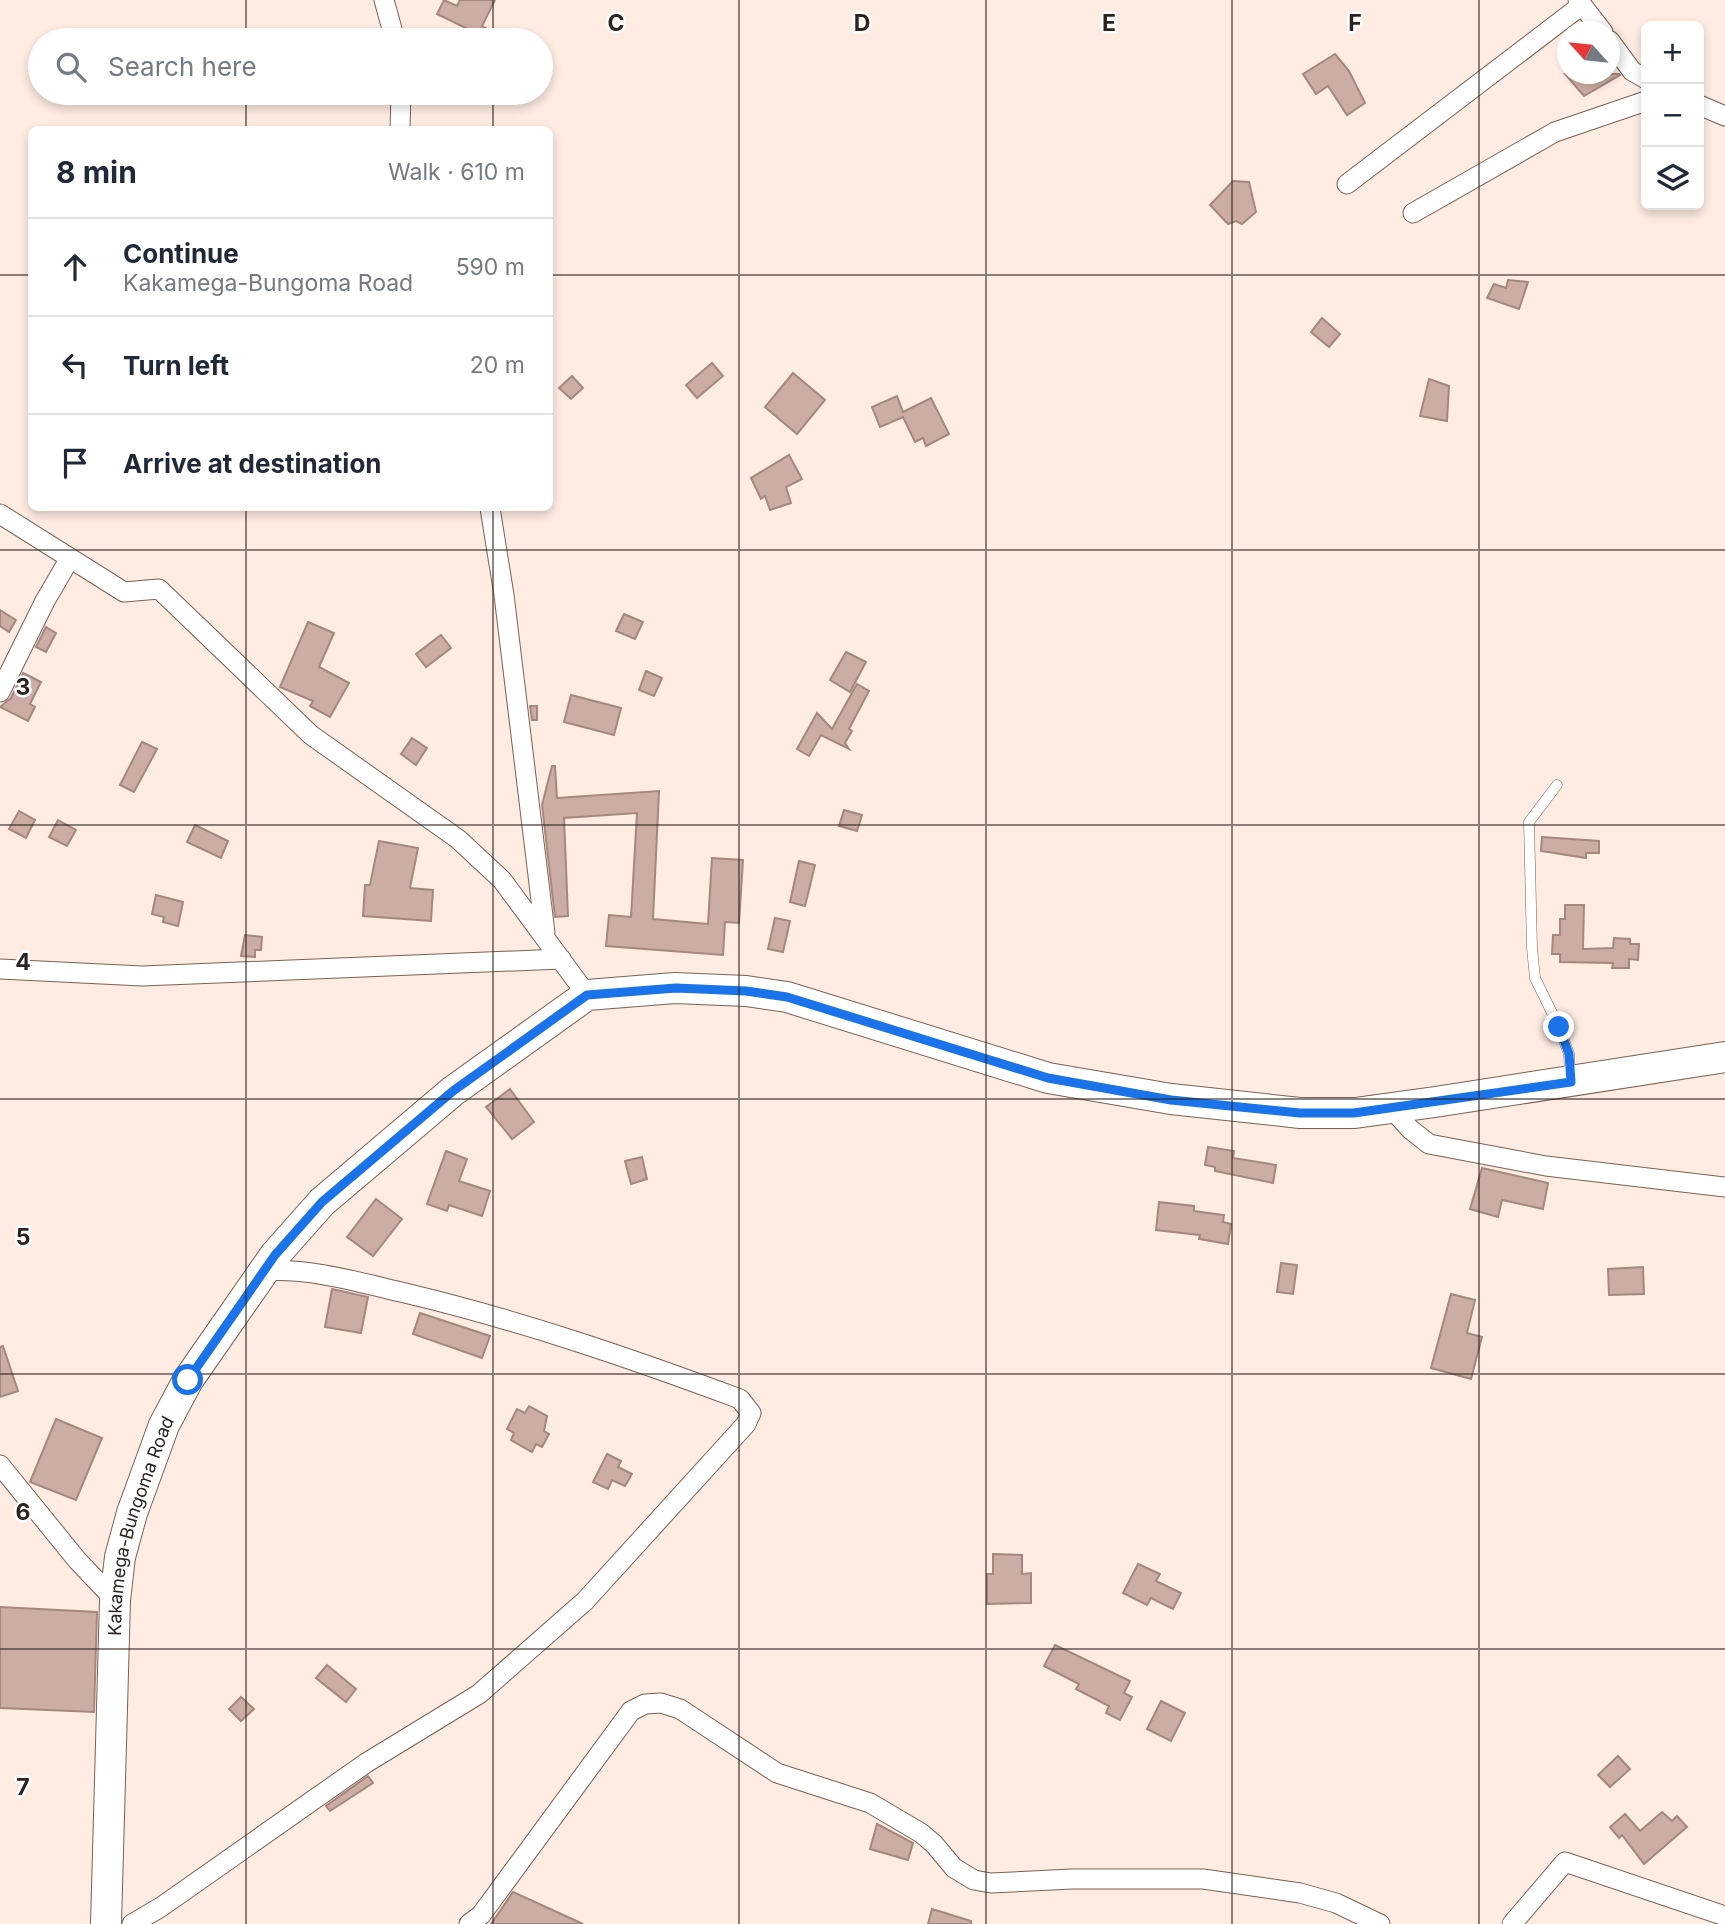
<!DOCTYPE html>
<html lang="en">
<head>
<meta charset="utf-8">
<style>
	body { margin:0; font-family:Inter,sans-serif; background:#f6f6f7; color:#1f2937 }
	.controls { position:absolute; right:21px; top:21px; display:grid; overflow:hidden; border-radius:10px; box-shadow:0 4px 10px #0003 }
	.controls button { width:63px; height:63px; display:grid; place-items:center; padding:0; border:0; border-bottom:2px solid #e0e1e3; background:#fff; color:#1f2937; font:35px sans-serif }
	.compass { position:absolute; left:1557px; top:21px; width:63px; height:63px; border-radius:50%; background:#fff; box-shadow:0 4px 10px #0003; rotate:297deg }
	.stop { position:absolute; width:21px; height:21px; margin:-16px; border:5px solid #1a73e8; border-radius:50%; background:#fff }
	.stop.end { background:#1a73e8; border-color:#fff; box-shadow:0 2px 7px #0008 }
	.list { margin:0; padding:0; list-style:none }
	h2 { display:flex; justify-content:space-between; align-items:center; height:91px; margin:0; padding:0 28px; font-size:30px }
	h2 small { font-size:23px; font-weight:400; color:#747a83 }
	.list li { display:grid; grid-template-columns:46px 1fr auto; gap:21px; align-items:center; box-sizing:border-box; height:98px; padding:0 28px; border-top:2px solid #e0e1e3 }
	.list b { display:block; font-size:26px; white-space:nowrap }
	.list p { margin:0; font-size:23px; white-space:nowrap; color:#747a83 }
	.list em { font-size:23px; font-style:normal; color:#747a83 }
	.icon { flex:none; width:38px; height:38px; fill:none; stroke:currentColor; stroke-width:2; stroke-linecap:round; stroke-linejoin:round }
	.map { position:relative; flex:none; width:1725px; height:1924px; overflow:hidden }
	.search { position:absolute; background:#fff; box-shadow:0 4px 10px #0003; left:28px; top:28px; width:525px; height:77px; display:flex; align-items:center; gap:18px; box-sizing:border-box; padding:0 24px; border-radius:38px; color:#747a83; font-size:26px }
	.panel { position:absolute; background:#fff; box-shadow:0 4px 10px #0003; left:28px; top:126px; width:525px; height:385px; border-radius:10px }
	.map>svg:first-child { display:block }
	.building { fill:#ccada5; stroke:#a4877e; stroke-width:2 }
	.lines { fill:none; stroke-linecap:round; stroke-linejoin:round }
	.lane-casing { stroke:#796153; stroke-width:11 }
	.street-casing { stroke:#796153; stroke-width:21 }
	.primary-casing { stroke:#796153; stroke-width:32 }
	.lane { stroke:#fff; stroke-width:10 }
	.street { stroke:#fff; stroke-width:19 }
	.primary { stroke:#fff; stroke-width:30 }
	.route { stroke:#1a73e8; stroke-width:9 }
	.grid { fill:none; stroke:#2d231d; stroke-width:2; stroke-opacity:0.55 }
	.labels { text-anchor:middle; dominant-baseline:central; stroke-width:5; stroke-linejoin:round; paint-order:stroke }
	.street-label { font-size:18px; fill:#2d231d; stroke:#fff }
	.grid-label { font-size:23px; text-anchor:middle; font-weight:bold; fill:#2d231d; stroke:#fff; stroke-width:5; stroke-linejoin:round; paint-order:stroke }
</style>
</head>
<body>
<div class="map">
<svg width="1725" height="1924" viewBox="0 0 1725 1924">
	<rect width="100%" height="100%" fill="#feece3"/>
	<g class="building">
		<path d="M444,0L457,6L460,0H495L482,26L507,40H477L468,35L470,30L437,14Z"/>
		<path d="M1335,54L1349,71L1365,103L1347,115L1328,86L1316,94L1303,74Z"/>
		<path d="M1565,74H1619L1620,75L1584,96Z"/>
		<path d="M1233,181L1249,182L1256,212L1242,224L1236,221L1228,224L1210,205Z"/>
		<path d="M1508,280L1528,282L1519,309L1487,298L1494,284L1506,288Z"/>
		<path d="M1322,318L1340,334L1329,347L1311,332Z"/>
		<path d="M712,363L723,376L697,398L686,385Z"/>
		<path d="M793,373L825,400L797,434L765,407Z"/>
		<path d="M572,376L583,388L571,399L559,388Z"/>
		<path d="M1429,379L1449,386L1447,421L1420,416Z"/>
		<path d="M897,396L903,412L931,398L949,434L926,446L923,438L915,442L903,417L880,427L872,407Z"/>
		<path d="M789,455L802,479L786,487L791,503L770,510L765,496L761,499L751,478Z"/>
		<path d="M0,610L16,620L9,632L0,626Z"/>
		<path d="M624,614L643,622L635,639L616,631Z"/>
		<path d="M308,622L334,633L319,667L349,683L330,717L310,706L313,701L280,687Z"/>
		<path d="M46,627L56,633L46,652L36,647Z"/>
		<path d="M441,635L451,648L426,667L416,654Z"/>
		<path d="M846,652L866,662L850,692L830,680Z"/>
		<path d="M646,671L662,678L654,696L639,690Z"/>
		<path d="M23,673L41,682L30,704L35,707L28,721L0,707L11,698Z"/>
		<path d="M857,684L869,691L849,729L852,731L845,743L849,749L821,735L809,756L797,749L817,713L832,729Z"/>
		<path d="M571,695L621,708L614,735L564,722Z"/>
		<path d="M530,706H537V720H532Z"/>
		<path d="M412,738L427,748L416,765L401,754Z"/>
		<path d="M142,742L157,749L134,792L120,785Z"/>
		<path d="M552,766H555L557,798L659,791L653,919L708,924L712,858L743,860L739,923L725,922L723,955L606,946L609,915L631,917L637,813L564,818L568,916L555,917L542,805Z"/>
		<path d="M844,810L862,815L857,831L839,826Z"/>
		<path d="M19,811L35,820L26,838L9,829Z"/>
		<path d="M58,820L76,830L67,846L49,837Z"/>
		<path d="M195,825L228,841L221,858L187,842Z"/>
		<path d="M1542,837L1599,841V853H1586V858L1541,851Z"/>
		<path d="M379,841L418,848L410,888L433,890L431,921L363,916L365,885H370Z"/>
		<path d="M799,861L815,865L805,906L790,902Z"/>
		<path d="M156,895L183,902L178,926L163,922L164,917L152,914Z"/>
		<path d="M1565,905H1584L1583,949L1613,948L1614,938L1630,939V944H1639L1638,960L1629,959V968H1612L1613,963L1560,962V954H1552L1553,935H1560V919H1565Z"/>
		<path d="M775,918L790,921L783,952L768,949Z"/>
		<path d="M245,935L262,937L261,950H255V957L241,956Z"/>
		<path d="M510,1089L534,1122L512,1139L486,1107Z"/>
		<path d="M1208,1147L1234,1151L1233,1158L1276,1165L1273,1183L1215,1171V1167L1205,1165Z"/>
		<path d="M446,1151L467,1159L459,1181L490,1191L482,1216L449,1205L447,1211L427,1204Z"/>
		<path d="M642,1157L647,1179L631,1184L625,1161Z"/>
		<path d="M1482,1168L1548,1183L1543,1209L1502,1200L1498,1217L1470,1209Z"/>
		<path d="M376,1199L402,1219L373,1256L347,1237Z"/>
		<path d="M1159,1202L1194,1206V1211L1224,1215L1223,1222L1231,1224L1228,1244L1199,1239L1200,1235L1156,1230Z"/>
		<path d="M1281,1263L1297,1265L1293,1294L1277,1292Z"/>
		<path d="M1643,1267L1644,1294L1609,1295L1608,1269Z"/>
		<path d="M332,1289L368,1297L361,1333L325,1327Z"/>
		<path d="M1451,1294L1475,1300L1467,1333L1482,1337L1471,1379L1431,1368Z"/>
		<path d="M420,1313L490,1336L482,1358L413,1334Z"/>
		<path d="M3,1346L18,1391L0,1397V1347Z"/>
		<path d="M529,1406L547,1416L544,1431L549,1434L542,1447L536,1444L532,1452L511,1440L514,1433L507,1429L517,1409L525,1413Z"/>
		<path d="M56,1419L102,1438L76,1500L30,1482Z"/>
		<path d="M607,1454L621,1461L618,1467L632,1474L625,1486L612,1480L608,1489L593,1482Z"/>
		<path d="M993,1554L1022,1555V1574L1031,1573V1603L987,1604V1574H993Z"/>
		<path d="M1138,1564L1160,1574L1156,1581L1181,1593L1173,1609L1151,1598L1147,1605L1123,1593Z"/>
		<path d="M0,1607L97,1612L94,1712L0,1708Z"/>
		<path d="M1055,1645L1130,1681L1124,1693L1132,1697L1120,1720L1106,1713L1109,1706L1076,1689L1079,1684L1044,1666Z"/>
		<path d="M327,1665L356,1689L346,1702L316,1678Z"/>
		<path d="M241,1697L254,1709L241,1721L229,1709Z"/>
		<path d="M1161,1701L1185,1713L1171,1741L1147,1729Z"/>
		<path d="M1618,1756L1630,1769L1610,1787L1598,1775Z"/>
		<path d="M368,1776L373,1783L330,1811L326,1806Z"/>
		<path d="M1662,1812L1672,1821L1677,1816L1687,1827L1644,1864L1622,1835L1619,1838L1610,1827L1625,1814L1640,1831Z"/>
		<path d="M877,1824L913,1843L908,1860L870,1849Z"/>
		<path d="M513,1892L583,1924H491Z"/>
		<path d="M932,1909L971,1921V1924H928Z"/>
	</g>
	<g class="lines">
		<g class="lane-casing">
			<path id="lane" d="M1557,785L1529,822L1532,948L1535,978L1559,1027L1569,1054L1570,1078"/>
		</g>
		<g class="street-casing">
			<g id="street">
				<path d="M384,0L395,40"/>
				<path d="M1578,0L1603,32"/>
				<path d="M1610,41L1632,71L1646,79"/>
				<path d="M1699,105L1725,116"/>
				<path d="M400,130L401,93"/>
				<path d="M1347,184L1582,5"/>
				<path d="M1413,213L1555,132L1646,101"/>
				<path d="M490,508L504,595L545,933"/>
				<path d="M0,514L124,592L159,589L311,735L458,839L502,880L587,995"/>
				<path d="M0,692L45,601L70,558"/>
				<path d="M0,969L142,976L561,959"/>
				<path d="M1391,1108L1410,1129L1429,1144L1546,1166L1725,1187"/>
				<path d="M0,1465L77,1560L115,1600"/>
				<path d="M132,1924L161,1907L366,1763L479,1694L585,1601L746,1424L751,1413L740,1399C630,1358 519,1320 405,1293C358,1282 312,1268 264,1271"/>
				<path d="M469,1924L481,1915L631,1711L645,1704L661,1703L680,1709L777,1773L870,1803L921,1833L934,1844L954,1868L974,1880L991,1883L1072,1879H1203L1300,1893L1336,1903L1380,1924"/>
				<path d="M1512,1924L1565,1862L1725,1916"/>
			</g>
		</g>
		<g class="primary-casing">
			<g id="primary">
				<path id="s1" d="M106,1924L115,1600L120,1557L132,1513L164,1425L188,1380L275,1255L322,1202L453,1091L587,995L675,988L746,991L787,997L1048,1078L1171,1099L1300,1113H1355L1435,1102L1725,1057"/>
			</g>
		</g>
		<use href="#lane" class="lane"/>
		<use href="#street" class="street"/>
		<use href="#primary" class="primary"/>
	</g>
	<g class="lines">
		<path class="route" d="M188,1380L275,1255L322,1202L453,1091L587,995L676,988L746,991L787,997L1048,1078L1171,1100L1300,1113H1354L1571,1082L1569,1054L1559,1027"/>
	</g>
	<path class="grid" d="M246,0V40M493,0V40M739,0V1924M986,0V1924M1232,0V1924M1479,0V1924M246,93V130M493,93V130M0,275H32M550,275H1725M246,508V1924M493,508V1924M0,550H1725M0,825H1725M0,1099H1725M0,1374H1725M0,1649H1725"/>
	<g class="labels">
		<g class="street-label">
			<text stroke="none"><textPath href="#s1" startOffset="402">Kakamega-Bungoma Road</textPath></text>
		</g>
	</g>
	<g class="grid-label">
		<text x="616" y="31">C</text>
		<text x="862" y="31">D</text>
		<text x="1109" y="31">E</text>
		<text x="1355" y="31">F</text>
		<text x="23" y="695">3</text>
		<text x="23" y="970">4</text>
		<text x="23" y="1245">5</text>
		<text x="23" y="1520">6</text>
		<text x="23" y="1795">7</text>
	</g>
</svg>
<div class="controls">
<button>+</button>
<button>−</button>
<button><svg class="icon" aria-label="layers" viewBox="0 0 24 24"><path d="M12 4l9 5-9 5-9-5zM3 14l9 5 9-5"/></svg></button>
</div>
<svg class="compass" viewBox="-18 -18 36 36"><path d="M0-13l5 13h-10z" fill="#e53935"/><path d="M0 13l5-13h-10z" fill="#747a83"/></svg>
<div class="stop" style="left:188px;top:1380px"></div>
<div class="stop end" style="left:1559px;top:1027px"></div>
<div class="search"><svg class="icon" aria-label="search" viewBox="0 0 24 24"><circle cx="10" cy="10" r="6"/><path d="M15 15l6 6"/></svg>Search here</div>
<section class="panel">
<h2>8 min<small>Walk · 610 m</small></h2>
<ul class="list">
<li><svg class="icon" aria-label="ahead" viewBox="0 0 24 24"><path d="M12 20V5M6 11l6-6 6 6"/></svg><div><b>Continue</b><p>Kakamega-Bungoma Road</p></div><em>590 m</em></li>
<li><svg class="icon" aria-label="left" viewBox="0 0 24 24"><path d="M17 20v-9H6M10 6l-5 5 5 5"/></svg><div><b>Turn left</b></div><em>20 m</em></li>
<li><svg class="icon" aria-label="arrive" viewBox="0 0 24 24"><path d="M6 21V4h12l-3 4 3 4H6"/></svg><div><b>Arrive at destination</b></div></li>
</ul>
</section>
</div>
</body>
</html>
